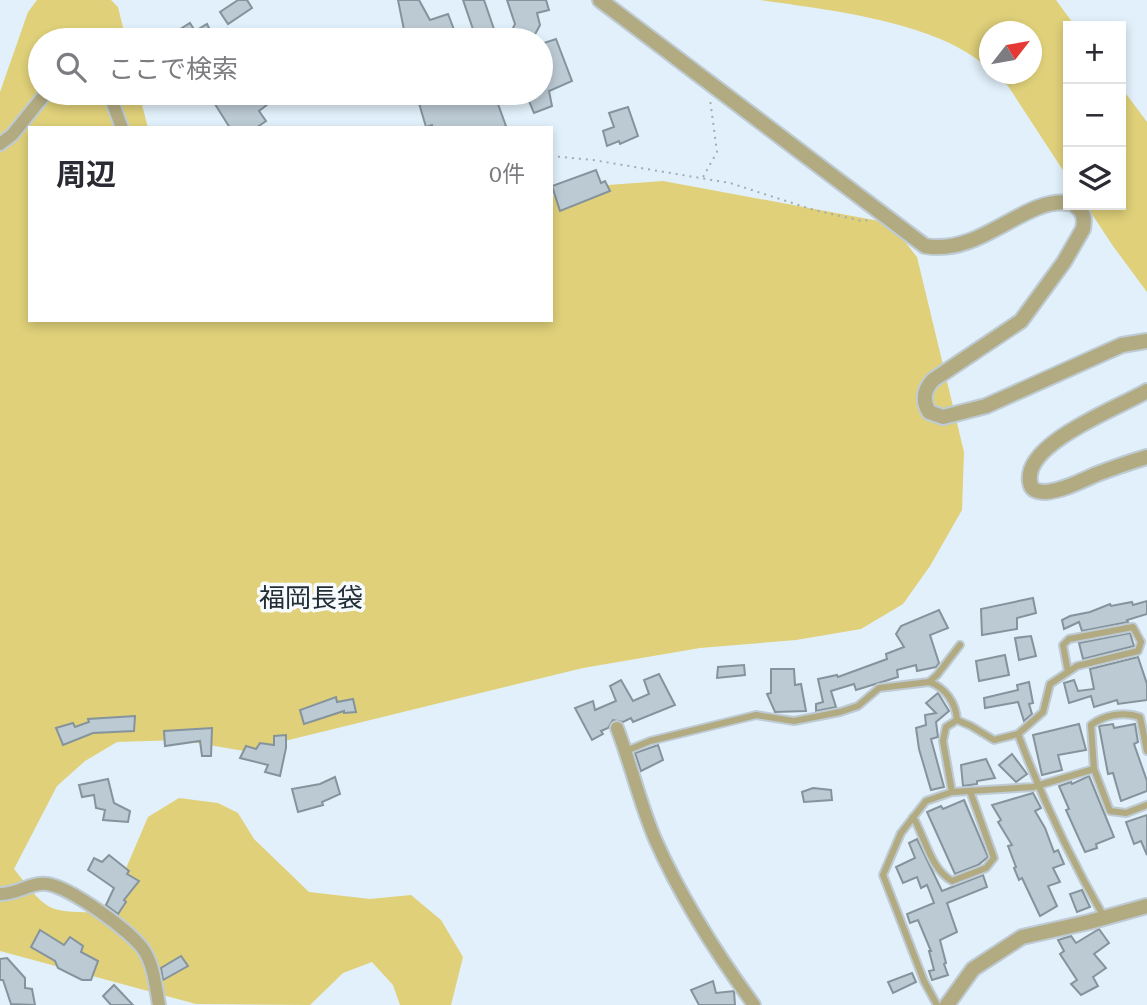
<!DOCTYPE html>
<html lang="ja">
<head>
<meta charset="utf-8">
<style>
	body { margin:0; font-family:"Roboto Serif","Noto Sans JP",serif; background:#f7f7f7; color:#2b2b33 }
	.controls { position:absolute; right:21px; top:21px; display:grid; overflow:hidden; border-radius:0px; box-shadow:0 4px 10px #0003 }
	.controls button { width:63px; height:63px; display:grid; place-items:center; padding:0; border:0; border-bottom:2px solid #e1e1e2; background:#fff; color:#2b2b33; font:35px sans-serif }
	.compass { position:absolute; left:979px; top:21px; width:63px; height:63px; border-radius:50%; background:#fff; box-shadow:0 4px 10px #0003; rotate:59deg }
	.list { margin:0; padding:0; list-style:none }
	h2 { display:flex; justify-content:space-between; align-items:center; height:91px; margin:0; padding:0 28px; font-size:30px }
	h2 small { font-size:23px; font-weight:400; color:#7c7c81 }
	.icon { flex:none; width:38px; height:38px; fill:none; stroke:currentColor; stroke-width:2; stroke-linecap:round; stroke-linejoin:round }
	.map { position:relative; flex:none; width:1147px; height:1005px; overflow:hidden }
	.search { position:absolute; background:#fff; box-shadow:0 4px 10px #0003; left:28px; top:28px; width:525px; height:77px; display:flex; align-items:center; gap:18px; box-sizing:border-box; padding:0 24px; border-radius:38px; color:#7c7c81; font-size:26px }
	.panel { position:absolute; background:#fff; box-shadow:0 4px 10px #0003; left:28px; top:126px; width:525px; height:196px; border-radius:0px }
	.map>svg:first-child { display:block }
	.green { fill:#dfd079 }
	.building { fill:#bccad4; stroke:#85939d; stroke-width:2 }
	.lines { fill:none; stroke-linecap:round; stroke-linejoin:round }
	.service-casing { stroke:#becbd4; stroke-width:10 }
	.minor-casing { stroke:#becbd4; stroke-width:16 }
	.tertiary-casing { stroke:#becbd4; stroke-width:18 }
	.path { stroke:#a1acb4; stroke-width:2; stroke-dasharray:2 5; stroke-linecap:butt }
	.service { stroke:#b2ab81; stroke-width:6 }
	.minor { stroke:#b2ab81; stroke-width:12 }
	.tertiary { stroke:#b2ab81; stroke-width:14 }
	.labels { text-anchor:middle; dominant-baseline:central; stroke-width:7; stroke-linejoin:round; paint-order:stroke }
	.quarter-label { font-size:26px; fill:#222e36; stroke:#f8fbfd }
</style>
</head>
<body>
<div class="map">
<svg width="1147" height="1005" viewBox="0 0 1147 1005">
	<rect width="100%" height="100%" fill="#e1f0fa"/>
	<g class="green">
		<path d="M37,0H111L118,7L126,40H40V93H139L148,128H30V320H551V196L594,186L663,181L890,223L917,257L964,452L962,510L930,566L903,604L861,629L796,640L700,648L583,668L244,751L180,740L117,742L85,761L57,786L14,869C46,909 45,913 97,912L115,894L148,817L179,798L218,803L238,813L254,839L309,892L370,899L411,895L441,920L463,957L451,1005H400L393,985L372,962L343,973L310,1005L196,1004L0,951V92L28,12Z"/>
		<path d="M760,0H1056L1075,26H1068V178L1008,86L994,74H1032V32H990L989,69C938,21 827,10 760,0Z"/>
		<path d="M1121,87L1147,122V292L1113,246L1086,205H1121Z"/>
	</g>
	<g class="building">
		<path d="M238,0H247L252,8L228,24L220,12Z"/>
		<path d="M398,0H419L430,20L448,14L458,40H406Z"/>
		<path d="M463,0H484L495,32L476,38Z"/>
		<path d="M507,0H546L549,10L537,13L540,25L532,40H507L515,24Z"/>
		<path d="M190,23L195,31L207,24L214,38L227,29L234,40H163Z"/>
		<path d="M556,39L572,81L549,91L552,106L534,113L529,101L522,102L520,96L498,104L506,126L502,128H433L432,125L426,127L416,93H448L449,95L456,93L457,96L465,93H541V44Z"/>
		<path d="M208,93H267L272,101L259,111L266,121L256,128H230Z"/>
		<path d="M628,107L638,136L620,144L619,141L607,146L603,131L614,127L609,113Z"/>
		<path d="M596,170L601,183L605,181L610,191L560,211L552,186Z"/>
		<path d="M1033,598L1036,613L1017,618V629L982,635L981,609Z"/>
		<path d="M1147,601V614L1127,620L1128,622L1082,631L1079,622L1064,629L1062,620L1070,616L1090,612L1110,604L1111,606L1132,602L1133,605Z"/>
		<path d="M939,610L948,628L930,635L939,663L936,667L917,671L916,665L897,670L898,677L856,690L854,684L831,691L836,707L816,711V704L823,702L818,679L837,675L838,677L887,659L886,654L904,647L896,634L901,626Z"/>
		<path d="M1130,633L1134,646L1083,659L1079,643Z"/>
		<path d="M1031,636L1036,656L1019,660L1015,638Z"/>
		<path d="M1005,655L1009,675L979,681L976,661Z"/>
		<path d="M1138,657L1147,684V700L1118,704L1117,700L1094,707L1091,696L1069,703L1064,683L1074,680L1078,691L1094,689L1090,669Z"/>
		<path d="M744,665L745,675L717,678L718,667Z"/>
		<path d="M771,669H794L795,685L801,684L806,711L775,712L767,694L771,693Z"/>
		<path d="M659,674L675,705L633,722L631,718L623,722L613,720L608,728L601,731L603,734L592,740L575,708L593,701L595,710L616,701L610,686L621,680L633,701L649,694L644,680Z"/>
		<path d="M1029,682L1033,703L1029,704L1032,714L1024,721L1018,702L985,708L984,698L1018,690L1017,685Z"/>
		<path d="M938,693L949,711L936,722L938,737L931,739L944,787L931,790L919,749L916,728L926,725L925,715L936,713L926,703Z"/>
		<path d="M336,697L337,702L353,699L356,712L344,713V711L304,724L300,710Z"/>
		<path d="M135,716L134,731L93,733L63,745L56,728L73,723L75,727L89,722L88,719Z"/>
		<path d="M1079,724L1086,750L1058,755L1062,770L1042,775L1033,735Z"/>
		<path d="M1113,724L1114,728L1135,724L1138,742L1134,744L1147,781V791L1121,801L1113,773L1108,774L1099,726Z"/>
		<path d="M212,728L211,756H202L200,741L165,746L164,731Z"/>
		<path d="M286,735V748L280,776L265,772L268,765L240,758L246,746L256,749L260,743L274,745V736Z"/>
		<path d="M658,745L663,760L641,771L635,753Z"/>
		<path d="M1012,754L1027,774L1016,782L999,765Z"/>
		<path d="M986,759L995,778L977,781V784L963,786L961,765Z"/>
		<path d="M1089,776L1114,837L1096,844L1097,848L1085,852L1066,810L1069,809L1059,786L1071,782L1072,784Z"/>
		<path d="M335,777L340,794L322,802L323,805L298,812L292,789L320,784Z"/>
		<path d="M108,779L114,803L130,811L128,822L103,820L105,810L96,808L94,795L82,797L79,785Z"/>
		<path d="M813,788L831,790L832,800L804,802L802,792Z"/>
		<path d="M1033,793L1041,808L1035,811L1045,828L1054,852L1058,850L1064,864L1053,868L1060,882L1048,886L1057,906L1040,916L1022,878L1019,880L1014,868L1016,867L1008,846L1012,845L998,822L1001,820L992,805Z"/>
		<path d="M964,800L988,857L978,865L955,874L927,812L941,806L943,809Z"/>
		<path d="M1147,815V855L1141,841L1134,844L1126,822Z"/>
		<path d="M917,839L942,891L983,875L987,887L947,903L957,932L940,940L946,963L944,964L948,975L932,980L929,971L934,970L929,951H931L918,920L910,923L907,914L934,903L927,885L921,888L917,877L903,883L896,867L915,858L909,843Z"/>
		<path d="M109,855L129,871L127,874L139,881L124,900L126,902L118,914L106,905L114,888L88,870L94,858L102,862Z"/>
		<path d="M1082,890L1090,907L1077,912L1070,894Z"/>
		<path d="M1099,929L1109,943L1094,954L1106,968L1093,977L1098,986L1081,995L1071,984L1077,980L1060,954L1064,951L1058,940L1071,936L1076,943Z"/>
		<path d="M40,930L64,945L70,937L83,946L81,952L98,961L91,980H82L58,968L55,961L31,947Z"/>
		<path d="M181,956L188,966L163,980L161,968Z"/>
		<path d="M7,958L25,978V988L32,989L35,1005L11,1004L3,980H0V959Z"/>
		<path d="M912,973L916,982L893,993L888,982Z"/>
		<path d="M713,981L716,993L734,991L735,1005H699L691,990Z"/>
		<path d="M114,985L133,1005H111L103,996Z"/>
	</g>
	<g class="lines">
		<g class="service-casing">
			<g id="service">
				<path d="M929,682C945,687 956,703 957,720"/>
				<path d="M1018,734C1042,798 1070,858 1104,917"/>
				<path d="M626,751L650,741L756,715L794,721L840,712L858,706L879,688L929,682L937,675L960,645"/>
				<path d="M1147,751L1140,717C1124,711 1104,715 1091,725L1094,769L1110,811L1126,813L1147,805"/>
				<path d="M952,792L943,741L946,727L957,720L971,726L994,740L1018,734L1043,712L1050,684L1077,666L1138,651L1141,642L1133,627L1069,639L1063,645L1068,672"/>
				<path d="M913,817C926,839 930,868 952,881L986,868L994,858L970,791"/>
				<path d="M937,1005L924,981L883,875L901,833L926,801L952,792L1033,787L1094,769"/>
			</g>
		</g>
		<g class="minor-casing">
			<g id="minor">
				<path d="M109,93L122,128"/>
				<path d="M0,144L12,135L46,93"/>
				<path d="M617,728C631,764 640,804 655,839C681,898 716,953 754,1005"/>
				<path d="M0,894C19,894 30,882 47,884C70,887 133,932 145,952C154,967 156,989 159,1005"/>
			</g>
		</g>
		<g class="tertiary-casing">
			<g id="tertiary">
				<path d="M600,0L925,246C981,256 1024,197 1068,203"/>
				<path d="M1074,205C1084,211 1085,218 1083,229L1064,262L1021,321L933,380C924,390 922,400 929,412L943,417L986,406L1122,345L1147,341"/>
				<path d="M1147,391C1120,407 1023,443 1030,482C1031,491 1039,492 1046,492C1064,490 1081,481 1097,474C1113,468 1130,462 1147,457"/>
				<path d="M947,1005L973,969L1022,937L1089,922L1147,906"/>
			</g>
		</g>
		<g class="path">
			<path d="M551,156L593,160L730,183L814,210L862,221L870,220"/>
			<path d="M703,177L717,152L710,99"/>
		</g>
		<use href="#service" class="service"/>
		<use href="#minor" class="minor"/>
		<use href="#tertiary" class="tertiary"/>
	</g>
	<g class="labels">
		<g class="quarter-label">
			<text x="311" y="598">福岡長袋</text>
		</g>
	</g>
</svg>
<div class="controls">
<button>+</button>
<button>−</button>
<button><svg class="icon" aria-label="layers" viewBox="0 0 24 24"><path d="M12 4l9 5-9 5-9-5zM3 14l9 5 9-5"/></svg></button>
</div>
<svg class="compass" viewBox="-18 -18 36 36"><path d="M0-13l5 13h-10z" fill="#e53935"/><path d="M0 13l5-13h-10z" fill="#7c7c81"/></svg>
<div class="search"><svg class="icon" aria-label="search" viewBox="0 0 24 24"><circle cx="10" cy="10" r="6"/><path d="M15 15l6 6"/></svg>ここで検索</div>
<section class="panel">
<h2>周辺<small>0件</small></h2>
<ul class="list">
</ul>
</section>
</div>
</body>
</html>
